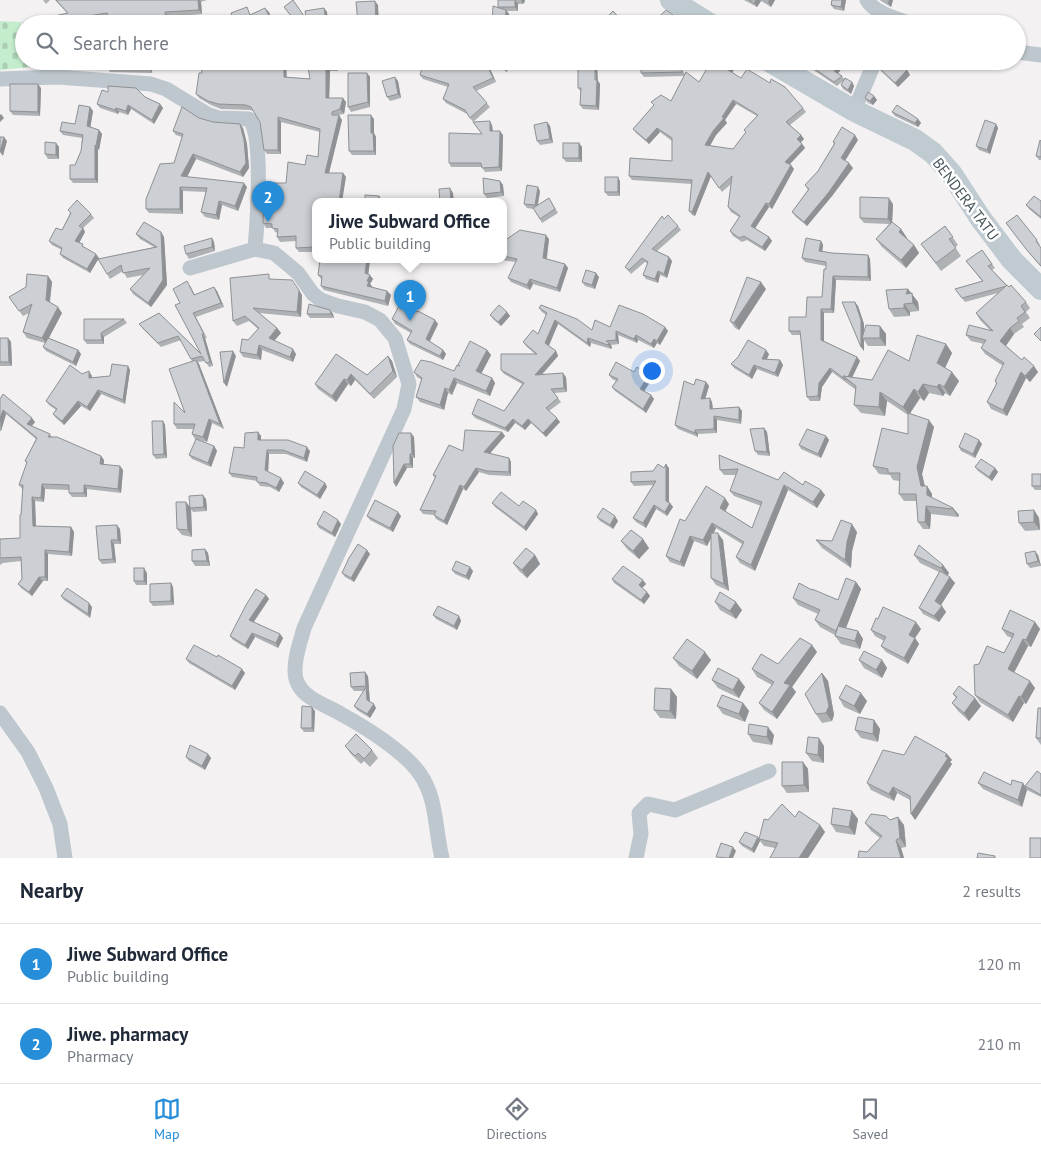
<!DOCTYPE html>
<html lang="en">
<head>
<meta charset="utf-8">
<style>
	body { margin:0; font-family:"PT Sans",sans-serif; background:#f6f6f7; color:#1f2937 }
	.you { position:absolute; left:651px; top:370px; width:18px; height:18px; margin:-12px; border:4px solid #fff; border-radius:50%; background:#1a73e8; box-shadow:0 0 0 8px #1a73e833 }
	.badge { display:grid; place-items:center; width:32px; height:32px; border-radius:50%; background:#268dd9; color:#fff; font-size:16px; font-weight:700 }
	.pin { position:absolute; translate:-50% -41px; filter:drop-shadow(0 1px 2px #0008) }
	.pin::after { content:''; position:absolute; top:26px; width:18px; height:15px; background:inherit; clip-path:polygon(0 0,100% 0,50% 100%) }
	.popup { position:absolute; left:312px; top:198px; width:195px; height:65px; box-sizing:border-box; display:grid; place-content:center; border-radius:10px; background:#fff; filter:drop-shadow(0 1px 4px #0005); font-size:16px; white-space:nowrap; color:#747a83 }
	.popup b { font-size:19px; color:#1f2937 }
	.popup::after { content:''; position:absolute; left:50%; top:100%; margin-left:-10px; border:10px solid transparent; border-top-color:#fff }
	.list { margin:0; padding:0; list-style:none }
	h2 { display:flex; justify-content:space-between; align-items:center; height:65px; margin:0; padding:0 20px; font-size:21px }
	h2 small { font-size:16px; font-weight:400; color:#747a83 }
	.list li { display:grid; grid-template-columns:32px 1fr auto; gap:15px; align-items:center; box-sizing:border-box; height:80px; padding:0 20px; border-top:1px solid #e0e1e3 }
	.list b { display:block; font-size:19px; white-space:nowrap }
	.list p { margin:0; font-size:16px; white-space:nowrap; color:#747a83 }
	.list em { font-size:16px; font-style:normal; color:#747a83 }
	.icon { flex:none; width:28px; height:28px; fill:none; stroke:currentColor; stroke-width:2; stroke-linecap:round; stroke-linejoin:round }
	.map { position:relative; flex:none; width:1041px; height:858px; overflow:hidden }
	.search { position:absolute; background:#fff; box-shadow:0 1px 4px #0004; left:15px; right:15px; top:15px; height:55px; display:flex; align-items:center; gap:12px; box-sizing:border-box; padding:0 18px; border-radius:28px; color:#747a83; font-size:19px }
	.sheet { height:225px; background:#fff }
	nav { display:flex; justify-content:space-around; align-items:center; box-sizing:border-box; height:70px; border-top:1px solid #e0e1e3; background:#fff; font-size:14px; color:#747a83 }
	nav a { display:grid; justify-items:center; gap:2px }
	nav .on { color:#268dd9 }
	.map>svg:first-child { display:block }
	.cemetery { fill:url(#cemetery-stones) }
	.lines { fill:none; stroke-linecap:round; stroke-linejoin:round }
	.minor { stroke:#bec7cd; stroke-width:15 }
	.secondary { stroke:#bfcad1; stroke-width:22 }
	.wall { fill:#afb2b5; fill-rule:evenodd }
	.shaded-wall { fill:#8f9194 }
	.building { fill:#cccfd3; stroke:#8f9194; fill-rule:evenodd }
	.labels { text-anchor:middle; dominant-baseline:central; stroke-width:5; stroke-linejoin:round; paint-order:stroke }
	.street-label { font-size:15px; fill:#4a575e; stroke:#fff }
</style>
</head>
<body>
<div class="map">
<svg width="1041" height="858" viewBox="0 0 1041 858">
	<defs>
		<pattern id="cemetery-stones" width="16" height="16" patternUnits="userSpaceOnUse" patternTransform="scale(1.25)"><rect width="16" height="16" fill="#c4edce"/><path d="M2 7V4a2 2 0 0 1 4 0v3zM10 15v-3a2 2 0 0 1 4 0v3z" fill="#aacdb3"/></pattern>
	</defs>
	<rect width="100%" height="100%" fill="#f3f1f2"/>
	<path class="cemetery" d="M0,21L21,22L24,36V61H29L30,67L0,70Z"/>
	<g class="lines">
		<g class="minor">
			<path d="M867,0C874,13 898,19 911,24"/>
			<path d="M1017,52L1041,55"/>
			<path d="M0,79L58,77L151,84L166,89L207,114L219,118L249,119C264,135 257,225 255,249L274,253L298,273L313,294L321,300L338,306L365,312L380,320L395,338L409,384L404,409L304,628C300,643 290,670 298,684C305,699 328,706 341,714C365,727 405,752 420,774C437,798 435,830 442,858"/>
			<path d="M853,110L860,97L875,61"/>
			<path d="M190,268L255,249"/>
			<path d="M0,713L28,752L46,788L60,824L65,858"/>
			<path d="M636,858L641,834L639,813L648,804L675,810L769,771"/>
		</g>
		<g class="secondary">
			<path d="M671,0L710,24"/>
			<path d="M769,61L853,110L915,140L933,153L951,173L981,219L1012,260L1041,289"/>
		</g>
	</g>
	<g class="wall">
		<path d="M43,0H50L46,4Z"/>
		<path d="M55,0H207L201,2L202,14L168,17L169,22L161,24H113L109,18L91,21L67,13Z"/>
		<path d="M293,0L306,19L324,8L327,12L328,24H307L306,20L302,24H297L284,7Z"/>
		<path d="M498,0H525V2L523,4H518V11H507L509,14L508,24H492L499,8L498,7Z"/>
		<path d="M744,0H775L771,7L761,1L757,7Z"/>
		<path d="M832,0H846L844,11L834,9L831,5Z"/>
		<path d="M880,0H893L891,7L881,1Z"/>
		<path d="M48,61H151L152,73L110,72L107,67V62L77,65V69L51,67Z"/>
		<path d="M307,61H337L338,71H330L329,98L346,102L344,114L337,115L342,120L329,173H343L346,177L316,202V259L314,256V252H299L296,248V241L280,242L277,237L278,233L275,232L273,228H266L263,223L269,186L286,183L305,165L318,157L320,132L281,122V154H267L264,150L260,122L254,111L249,110L221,109L211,105L199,98L196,94L202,73V67L287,77L310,79Z"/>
		<path d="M490,61H509L507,72L491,63Z"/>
		<path d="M636,61H673L685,74L699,82L709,66L703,61H737L738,63L732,73L741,78L803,108L806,112L790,125L801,135L804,139L801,142L805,148L790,164L794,169L772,209L769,207L755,228L769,237L772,241L765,251L747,240L742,242L733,236L730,231L739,217L731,212L728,207L731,184L722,192L711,176L695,216L692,215L689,211L692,184L632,180L629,176L672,161V141L660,132L649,144L636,133L633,129L654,105L651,102L671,101L684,76L644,77L641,73V64L640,65ZM736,104L757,116L744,130L746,132L733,149L710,146L716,135L727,123L725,120Z"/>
		<path d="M800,61H841L844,65L838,73L842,76L844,79L852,82L854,86L851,94L843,89L841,85L844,80L837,86Z"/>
		<path d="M459,64L490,69L496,82L476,91L490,107L473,122L492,125L493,131L503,135L502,171L485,172L482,167H451L449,163L482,134L467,114L446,103L443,99L448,87L423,79L420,75L430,66H452Z"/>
		<path d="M878,67L907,70L910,75L898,87L881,71Z"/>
		<path d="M367,73L370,77V107L351,112L348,107Z"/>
		<path d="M398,81L401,98L390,101L387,97Z"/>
		<path d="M598,81L600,84L599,110L583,109L580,105L581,92L578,88Z"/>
		<path d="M41,88L40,116L13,115L10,111Z"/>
		<path d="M108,92L145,97L160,104L163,108L154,124L131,109L128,115L119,112L118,114L100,108L97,104Z"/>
		<path d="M874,96L877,100L873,105L868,103L865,98Z"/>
		<path d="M90,107L93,111L90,127L99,130L102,134L99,150L98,149V183H73L70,179L81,151L82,138L63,135L60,131L75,124Z"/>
		<path d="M892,112L918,119L921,123L918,127L895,116Z"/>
		<path d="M199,118L213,122L243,128L247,144L249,168L243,177L196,159L187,177L247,187L238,211L222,205L219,220L205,217L201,212L206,192L183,191V214L149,213L146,209L174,163L182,137L176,135L173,131Z"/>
		<path d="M374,119V133L376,137V155H352L349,151Z"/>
		<path d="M547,122L550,126L553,143L540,145L537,141Z"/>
		<path d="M996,124L998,128L990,154L979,150L976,146Z"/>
		<path d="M858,140L845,161L853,168L832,196L807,226L796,217L792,212L808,190L805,185L818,171L834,144L833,142Z"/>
		<path d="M1041,141V160H1039L1036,156Z"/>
		<path d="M56,143L59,147V159H48L45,154Z"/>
		<path d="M579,143L582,147V162H566L563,158Z"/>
		<path d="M500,181L503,185L504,196L487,198L484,194Z"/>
		<path d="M620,181V196H608L605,192Z"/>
		<path d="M540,191L538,205L549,198L558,213L542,223L534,209L527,208L524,204Z"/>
		<path d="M1041,201V219L1029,209L1026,205Z"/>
		<path d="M893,204L892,222L901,229L907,238H906L914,245L919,253L906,268L882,247L876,239L889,224L864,223L860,218Z"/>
		<path d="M68,210L91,214L94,218L83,228L85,232L79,243L99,258L98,259L154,247L140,239L136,234L161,232L164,237L167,285L151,307L133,294L130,289L143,275L127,278L123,271L110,279L98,259L90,273L63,258L60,254L62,250L52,245L49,241L62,230L70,213Z"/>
		<path d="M664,219L678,226L681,230L657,251L669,257L672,261L667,278L660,275L658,283L646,279L643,275L648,264L645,262L631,274L625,267Z"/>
		<path d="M1006,223L1037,240L1040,245H1039L1041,248V267L1029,253Z"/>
		<path d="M945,226L958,245L955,247L961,256L941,271L921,244Z"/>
		<path d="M212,238L214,242L215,251L189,259L186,254Z"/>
		<path d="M549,239L547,259L565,264L568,268L560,292L533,284L530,290L511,282L508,278L516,262L501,260H504V241Z"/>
		<path d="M821,241L823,245L822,251L832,253L868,255L870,259L871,281L836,280L834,313H824V341L857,357L860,361L852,377L872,380L909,361L946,344L952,353L945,368L959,381L950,396L945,393L943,396L929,393L924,401L920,398L910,413L934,427L922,474L925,486H927L932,494V498L953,508L959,515L958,517L931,514L930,529H923L918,522L917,501H904L899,494V481L893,480L890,475L879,474L873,466L908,434V415L887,401L885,416L861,413L854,405L856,390L832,372L822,387L820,401H810L807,397L801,335H792L789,331L806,317L822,297L826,266L805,262L802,258Z"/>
		<path d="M982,250L995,268L992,270L1007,285L1026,302L1030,308L1026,312L1030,318L1022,324L1024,327L1014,334L1006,346L1022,360L1038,372L1030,382L1026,378L1007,416L991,409L987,402L996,384L995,381L1003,366L985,354L981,348L984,344L971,341L966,335L991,331L980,320L976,313L998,293L965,302L955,289L982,281L966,261Z"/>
		<path d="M317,260H370L368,274L373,279L370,284L372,287L387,291L391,295L388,306L324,290L321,286V279L318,275L320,260Z"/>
		<path d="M48,276L52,282L50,303L62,313L49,338L78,350L81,354L76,366L46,351L43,347L45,343L27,338L23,332L29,313L23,316L9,297Z"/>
		<path d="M599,277L595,289L585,286L582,282Z"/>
		<path d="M272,279L302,295L301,317L259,313L277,328L281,333L274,341L296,354L293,362L262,350L261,360L243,357L240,352L248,340L258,329L249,321L237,326L233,321Z"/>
		<path d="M190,285L195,295L217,291L224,307L196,317L207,338H205L213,366L209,367L205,361L198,362L199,364L224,429L212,423L207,442L195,439L192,434L194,429H177L174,424L185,413L192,361L181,340L161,347L142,328L139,324L159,313L201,354L180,303Z"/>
		<path d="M766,289L739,330L735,328L730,321Z"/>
		<path d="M908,289L918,302L919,311L910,312V316L894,317L889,309Z"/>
		<path d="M858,306L864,324V332L880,326L886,334V346H868L864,340V351L861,347Z"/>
		<path d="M539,308L592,330L610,327L668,331L660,345L657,343L654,348L638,340L637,343L618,335L619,344L611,345L612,347L611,349L591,343L590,347L558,324L549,346L556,351L558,356L542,375L566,377L567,392L554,393L561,402L549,411L560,422L546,437L531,423L525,430L515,423L508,432L475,418L472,414L504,411L522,384L504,374L501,370L535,354L526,346L523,342L538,334L546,315L542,312Z"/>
		<path d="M330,310L333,314L334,318H310L307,314Z"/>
		<path d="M417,312L435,320L438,324L429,341L443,350L446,354L443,360L410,344L407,340L411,333L395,324L392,319Z"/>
		<path d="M507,312L510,316L501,326L493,319L490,315Z"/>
		<path d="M124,319L127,323L104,337V344H87L84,340Z"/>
		<path d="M0,338H8L11,342L12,366H0Z"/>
		<path d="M487,350L491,355L481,374L492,378L495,383L490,396L457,383L452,395L448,393L444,410L420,402L416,397L422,380L417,377L414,372L454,371Z"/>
		<path d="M336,354L367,375L388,356L392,361L397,377L374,399L355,380L351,386L348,384L336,402L318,389L315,384Z"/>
		<path d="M769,354L767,359L780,360L783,365L778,377L757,369L752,379L734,368L731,364Z"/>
		<path d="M128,366L130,370L125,404L101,394L90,411L81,406L64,425L56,418L53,414L56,410L49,405L46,401L82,374L92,376V378L110,376Z"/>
		<path d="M634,372L649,375L652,379L644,391L651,395L654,399L646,413L615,391L612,387L616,381L612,379L609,375Z"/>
		<path d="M706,382L709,386L705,399L712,402L713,409L739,407L742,411L741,424L717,420V433L698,434V437L678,429L675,425L694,385Z"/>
		<path d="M0,399L35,422L32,426L50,434L52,437L101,456L104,460V464L123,470L121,493L87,489V497H72L69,493V490L45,489L44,502L35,501L36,526L71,527L74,532L72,556L48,554V581H43L32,596L21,588L18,584L22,579L21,561L3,563L0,565V539L20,538L23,490L19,485L27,463L25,461L36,439L6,414L1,431H0Z"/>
		<path d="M163,421L165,425L167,458L156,459L153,455Z"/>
		<path d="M764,428L767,432L770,456L758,455L755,451Z"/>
		<path d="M258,432L261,436V440L310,451L307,462L286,454H269L268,472L284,483L279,492L270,487L260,486L257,481L232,477L229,473Z"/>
		<path d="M502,432L505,436L489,454L509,458L511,462V476L489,475L479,472L466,491L463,489L447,525L436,519L434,515L423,514L420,510L435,478L433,475L463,451Z"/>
		<path d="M411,433L414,437L415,458H413V468H407L396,487Z"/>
		<path d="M826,436L829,440L821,458L801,449L799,445Z"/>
		<path d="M982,444L975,458L961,451L959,447Z"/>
		<path d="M214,446L217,451L211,467L192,459L189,455Z"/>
		<path d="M719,455L778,480L821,490L825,495L817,508L788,490L755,571L740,563L736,557L742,544L716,528L714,533L723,540L729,591L716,585L711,578V538L707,546L694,541L684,567L670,562L666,556L685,521L729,504L725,511L752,528L761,506L734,496L730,491L736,475H724L720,470Z"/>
		<path d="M975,467L995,468L998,472L992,481L978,471Z"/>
		<path d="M664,468H669V502L673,507L667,516L656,509L646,528L636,522L633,518L653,485L634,486L631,482L653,471Z"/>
		<path d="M1041,474V490H1035L1032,486Z"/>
		<path d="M298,483H325L327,487L320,499L301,487Z"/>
		<path d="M206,499L207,511L193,512L191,509L192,537L182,535L177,529L190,508Z"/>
		<path d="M492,503L519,506L536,510L538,514L526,531L495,507Z"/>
		<path d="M1034,510L1039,518L1040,530L1025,531L1019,523Z"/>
		<path d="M367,516H401L393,532L370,520Z"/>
		<path d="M597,517L618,521L613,529L600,521Z"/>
		<path d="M317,524H341L335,537L319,528Z"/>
		<path d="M96,526L120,529L121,544H114L116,563L102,564L99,560Z"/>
		<path d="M857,532L852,551L851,568L822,548L816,540L832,541Z"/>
		<path d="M621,541L649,548L639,559L627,549Z"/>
		<path d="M205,549L208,553L210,566H195L192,561Z"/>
		<path d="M370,554L354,582L345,577L342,573Z"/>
		<path d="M535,555L540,564L527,578L519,571L513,563Z"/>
		<path d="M914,555L943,565L949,573L947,575L955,583L941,605L946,612L939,622L923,614L919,608L939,572L920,563Z"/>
		<path d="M1038,555L1041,566L1030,568L1027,564Z"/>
		<path d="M452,570L473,571L469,580L455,574Z"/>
		<path d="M147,573V585H136L134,581Z"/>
		<path d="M612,579L646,584L642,588L650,596L644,604L614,583Z"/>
		<path d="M856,582L861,589L846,628L858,631L863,639L860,649L841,644L835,636V635L820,627L815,620L818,614L798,605L793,598L812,590L838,600Z"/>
		<path d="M171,583L173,587L174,605L153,606L150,602Z"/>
		<path d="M266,595L269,599L254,622L280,634L283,638L278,648L255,637L248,649L233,640L230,636Z"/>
		<path d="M61,596L92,607L90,618L64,600Z"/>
		<path d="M715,602L742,610L736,619L720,610Z"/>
		<path d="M433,615L459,616L461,621L457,630L436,619Z"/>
		<path d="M878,619L921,629L915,638L919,644L908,664L886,652L881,646L884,641L875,636L871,630Z"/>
		<path d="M1035,622L1040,629L1031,647L1028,646L1014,673L1035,688L1026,704L1024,703L1013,722L980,702L975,695L979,664L1004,653L1012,638L1007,636L1002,629Z"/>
		<path d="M817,652L792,687L796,692L777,719L764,710L759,703L772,685L757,677L752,669L778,664Z"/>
		<path d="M673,658L711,660L697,679L679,666Z"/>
		<path d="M186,659L245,673L235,690L189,663Z"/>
		<path d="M859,660H882L887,668L882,678L864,668Z"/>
		<path d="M822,673L828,681L834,715L832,721L822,723L816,714Z"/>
		<path d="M368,676L370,702L376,708L370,718L357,710L354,706L364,691H354L351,687Z"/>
		<path d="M739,679L745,687L739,698L718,688L712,680Z"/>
		<path d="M671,689L677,697L676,719L660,718L654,710Z"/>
		<path d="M953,694L981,706L969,721L958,711L952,703L956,698Z"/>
		<path d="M839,698L867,701L860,714L844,707Z"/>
		<path d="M743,703L749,711L745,722L723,714L717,706Z"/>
		<path d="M1041,708V745L1036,738Z"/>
		<path d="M315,711L314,732H304L301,728Z"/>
		<path d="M874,720L880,729L878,742L861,738L855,730Z"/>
		<path d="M748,734L774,735L772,745L753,742Z"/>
		<path d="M345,746L372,750L378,758L370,767L364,761L361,764L351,754Z"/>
		<path d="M824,746V763L812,761L806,753Z"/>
		<path d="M208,754L211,758L205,770L189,761L186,757Z"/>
		<path d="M947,754L952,760L950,762L952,764L915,820L910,800L897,793L894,801L871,790L867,783L904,755Z"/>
		<path d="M803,762L808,769L809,792L787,793L782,786Z"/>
		<path d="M1041,774V797L1027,790L1022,807L983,789L978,783L1011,785L1023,783L1025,786Z"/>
		<path d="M795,817L820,825L825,832L808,858H770L775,848L764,846L760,841L754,853L742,846L739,842L758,837L759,839L768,820Z"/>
		<path d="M858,819L855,835L836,832L831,824Z"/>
		<path d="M890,820L904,825L906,847L901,848L904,858H858L867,852L880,838L871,831L865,823Z"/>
	</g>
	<g class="shaded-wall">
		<path d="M198,0H200L201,2L202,14L199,10Z"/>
		<path d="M515,0L518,4V11L515,7Z"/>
		<path d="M521,0H525L523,4Z"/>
		<path d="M756,0H760L761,1L757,7L754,3Z"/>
		<path d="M769,0H775L771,7L768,2Z"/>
		<path d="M842,0H846L844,11L841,7Z"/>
		<path d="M889,0H893L891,7L888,3Z"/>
		<path d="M375,1L378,5L379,24L376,20Z"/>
		<path d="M265,8L269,12L274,24H273Z"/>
		<path d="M324,8L327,12L328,24L326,21Z"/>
		<path d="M506,10L509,14L508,24H505Z"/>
		<path d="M165,12L168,17L169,22L166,17Z"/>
		<path d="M88,16L91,21V24H88Z"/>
		<path d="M74,61L77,65V69L74,64Z"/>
		<path d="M148,61H151L152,73L149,68Z"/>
		<path d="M284,61H286L287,81L284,77Z"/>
		<path d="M334,61H337L338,71L335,67Z"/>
		<path d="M506,61H509L507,72L504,68Z"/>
		<path d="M595,61H597L598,81L600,84L599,110L596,106Z"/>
		<path d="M733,61H737L738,63L731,74L728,70Z"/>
		<path d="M840,61H841L844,65L837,75L834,71Z"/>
		<path d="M487,65L490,69L496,82L493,78Z"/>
		<path d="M326,67L330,71L329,103L326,98Z"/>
		<path d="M907,70L910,75L898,87L895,83Z"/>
		<path d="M367,73L370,77V107L368,102Z"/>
		<path d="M395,77L398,81L401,98L398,94Z"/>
		<path d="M852,82L854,86L851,94L848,90Z"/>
		<path d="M38,84L41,88L40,116L38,112Z"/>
		<path d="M874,96L877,100L873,105L870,101Z"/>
		<path d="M343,98L346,102L344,114L340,109Z"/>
		<path d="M733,100L736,104L725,120L727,123L716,135L708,149L705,145Z"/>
		<path d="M160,104L163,108L154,124L152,120Z"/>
		<path d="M128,105L131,109L128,115L126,111Z"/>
		<path d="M90,107L93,111L90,130L87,126Z"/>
		<path d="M116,108L119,112L118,114L115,110Z"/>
		<path d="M1,114L4,118L0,122V115Z"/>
		<path d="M339,115L342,120L328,177L325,173Z"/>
		<path d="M371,115L374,119V133L376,137V155L374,151L371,133Z"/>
		<path d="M278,117L281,122V154L278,150Z"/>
		<path d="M918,119L921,123L918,127L915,123Z"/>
		<path d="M490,121L492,125L493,135L490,131Z"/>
		<path d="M547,122L550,126L553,143L550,139Z"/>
		<path d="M240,124L243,128L247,144L249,168L243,177L240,172Z"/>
		<path d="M996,124L998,128L990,154L987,150Z"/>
		<path d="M657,128L660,132L649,144L646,140Z"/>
		<path d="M99,130L102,134L99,150L96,146Z"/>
		<path d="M500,131L503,135L502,171L499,167Z"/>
		<path d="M801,135L804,139L800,143L797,139Z"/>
		<path d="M855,135L858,140L844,162L841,158Z"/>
		<path d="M4,137L7,141L3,156L0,152Z"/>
		<path d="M56,143L59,147V159L56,155Z"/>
		<path d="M579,143L582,147V162L579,158Z"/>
		<path d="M802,144L805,148L788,166L785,162Z"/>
		<path d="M95,145L98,149V183L95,179Z"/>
		<path d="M193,154L196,159L185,181L181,176Z"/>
		<path d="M849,163L853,168L832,196L807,226L804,222Z"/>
		<path d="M791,165L794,169L772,209L769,204Z"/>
		<path d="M708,172L711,176L695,216L692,212Z"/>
		<path d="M343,173L346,177L342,202H339Z"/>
		<path d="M618,177L620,181V196L618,192Z"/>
		<path d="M500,181L503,185L504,196L501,192Z"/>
		<path d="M244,183L247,187L238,211L235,206Z"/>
		<path d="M180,187L183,191V214L180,209Z"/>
		<path d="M538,187L540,191L537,209L535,205Z"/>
		<path d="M450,188L453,193L454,202H451Z"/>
		<path d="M379,196L382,200V202H378Z"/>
		<path d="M889,198L893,204L892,225L888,219Z"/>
		<path d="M219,201L222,205L219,220L216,215Z"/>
		<path d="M766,203L769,207L754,230L751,226Z"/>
		<path d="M83,228L85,232L78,245L75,241Z"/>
		<path d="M901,229L907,238L905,240L899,232Z"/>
		<path d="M161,232L164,237L167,285L151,307L148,303Z"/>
		<path d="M546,235L549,239L546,262L543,258Z"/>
		<path d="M769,237L772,241L765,251L762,247Z"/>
		<path d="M212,238L214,242L215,251L212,247Z"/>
		<path d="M821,241L823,245L822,255L819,251Z"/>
		<path d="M914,245L919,253L906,268L901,260Z"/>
		<path d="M96,254L99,258L90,273L87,269Z"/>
		<path d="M868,255L870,259L871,281L868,277Z"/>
		<path d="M669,257L672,261L667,278L664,274Z"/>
		<path d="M367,260H370L368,277L365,273Z"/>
		<path d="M565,264L568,268L560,292L557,288Z"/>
		<path d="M658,271L660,275L658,283L655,279Z"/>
		<path d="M596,273L599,277L595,289L592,285Z"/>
		<path d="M370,275L373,279L370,284L372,286L370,290L367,286V281Z"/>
		<path d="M48,276L52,282L49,306L46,300Z"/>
		<path d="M833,276L836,280L834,313L831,309Z"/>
		<path d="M530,279L533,284L530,290L527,285Z"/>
		<path d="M761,282L766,289L739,330L734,323Z"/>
		<path d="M214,287L217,291L224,307L221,303Z"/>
		<path d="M908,289L918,302L919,311L906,294Z"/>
		<path d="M299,290L302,295L301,317L297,312Z"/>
		<path d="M387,291L391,295L388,306L385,301Z"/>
		<path d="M855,302L858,306L864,324V338H862L864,340V351L861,347Z"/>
		<path d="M904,304L910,312V316L904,308Z"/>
		<path d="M58,307L62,313L46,343L42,338Z"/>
		<path d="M821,309L824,313V344L821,340Z"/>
		<path d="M330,310L333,314L334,318L331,314Z"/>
		<path d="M507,312L510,316L501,326L498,322Z"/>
		<path d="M435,320L438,324L429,343L426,339Z"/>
		<path d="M555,320L558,324L548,347L545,343Z"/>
		<path d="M880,326L886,334V346L880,338Z"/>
		<path d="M665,327L668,331L660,345L657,341Z"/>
		<path d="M277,328L281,333L272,343L269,338Z"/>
		<path d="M1010,328L1014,334L1005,347L1000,341Z"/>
		<path d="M616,331L618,335L619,344L616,340Z"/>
		<path d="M101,333L104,337V344L102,340Z"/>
		<path d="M202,334L205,338L213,366L210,362Z"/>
		<path d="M636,335L638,340L637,343L634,339Z"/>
		<path d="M8,338L11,342L12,366L9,362Z"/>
		<path d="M588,338L591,343L590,347L587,343Z"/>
		<path d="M654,339L657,343L654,348L651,344Z"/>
		<path d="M609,343L612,347L611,349L608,345Z"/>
		<path d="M946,344L952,353L943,372L937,363Z"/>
		<path d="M259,345L262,350L261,360L257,355Z"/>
		<path d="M293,349L296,354L293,362L290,357Z"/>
		<path d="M78,350L81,354L76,366L73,362Z"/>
		<path d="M443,350L446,354L443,360L440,356Z"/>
		<path d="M487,350L491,355L480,376L476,371Z"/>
		<path d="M766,350L769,354L765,363L762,359Z"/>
		<path d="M233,351L236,356L227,387L224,383Z"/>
		<path d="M556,351L558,356L537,379L535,375Z"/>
		<path d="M388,356L392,361L397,377L393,371Z"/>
		<path d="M857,357L860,361L850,382L847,379Z"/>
		<path d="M196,360L199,364L224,429L220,424Z"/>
		<path d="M780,360L783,365L778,377L775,373Z"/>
		<path d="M754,365L757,369L752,379L749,375Z"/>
		<path d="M128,366L130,370L125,404L123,400Z"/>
		<path d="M1034,366L1038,372L1030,382L1025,376Z"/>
		<path d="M830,368L832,372L822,387L820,401L818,396L819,383Z"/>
		<path d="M89,371L92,376V382L89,378Z"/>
		<path d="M952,372L959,381L950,396L944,387Z"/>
		<path d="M1021,372L1026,378L1007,416L1003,410Z"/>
		<path d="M563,373L566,377L567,392L564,388Z"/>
		<path d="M351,374L355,380L351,386L347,380Z"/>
		<path d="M649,375L652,379L643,393L640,389Z"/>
		<path d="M454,378L457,383L452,395L449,390Z"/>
		<path d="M492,378L495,383L490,396L486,391Z"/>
		<path d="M344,379L348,384L336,402L332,396Z"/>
		<path d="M706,382L709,386L704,403L701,399Z"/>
		<path d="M923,384L929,393L924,401L918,392Z"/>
		<path d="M939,384L945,393L943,396L937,387Z"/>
		<path d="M445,388L448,393L444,410L440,405Z"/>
		<path d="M914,389L920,398L909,415L903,407Z"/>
		<path d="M98,390L101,394L90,411L87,407Z"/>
		<path d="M880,392L887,401L885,416L879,407Z"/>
		<path d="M651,395L654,399L646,413L643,409Z"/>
		<path d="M710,398L712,402L713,413L710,409Z"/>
		<path d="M78,401L81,406L64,425L62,421Z"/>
		<path d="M739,407L742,411L741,424L739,420Z"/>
		<path d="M3,410L6,414L1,431L0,419Z"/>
		<path d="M714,416L717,420V433L714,429Z"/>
		<path d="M32,418L35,422L30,428L27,424Z"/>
		<path d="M557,418L560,422L546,437L543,433Z"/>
		<path d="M209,419L212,423L207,442L203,437Z"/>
		<path d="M513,419L515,423L508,432L505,428Z"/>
		<path d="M528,419L531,423L525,430L522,426Z"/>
		<path d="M929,420L934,427L922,474L926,493L921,486L917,467Z"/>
		<path d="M163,421L165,425L167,458L164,454Z"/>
		<path d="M764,428L767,432L770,456L767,452Z"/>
		<path d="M695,430L698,434V437L695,433Z"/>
		<path d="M258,432L261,436V444L258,440Z"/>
		<path d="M502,432L505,436L487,457L484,452Z"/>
		<path d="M411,433L414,437L415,458L412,454Z"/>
		<path d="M826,436L829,440L821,458L818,454Z"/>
		<path d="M979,440L982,444L975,458L973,454Z"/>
		<path d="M214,446L217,451L211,467L208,463Z"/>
		<path d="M307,447L310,451L307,462L304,458Z"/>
		<path d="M267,450L269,454L268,474L265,470Z"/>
		<path d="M410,454L413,458V468L410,464Z"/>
		<path d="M101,456L104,460L103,468L100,464Z"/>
		<path d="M509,458L511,462V476L509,472Z"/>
		<path d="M404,464L407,468L396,487L394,483Z"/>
		<path d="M666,464L669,468V505L666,501Z"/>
		<path d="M120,466L123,470L121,493L118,489Z"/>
		<path d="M476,468L479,472L466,491L464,487Z"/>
		<path d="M995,468L998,472L992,481L989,477Z"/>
		<path d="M281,478L284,483L279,492L276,488Z"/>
		<path d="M325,483L327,487L320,499L317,495Z"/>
		<path d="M42,484L45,489L44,502L41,498Z"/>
		<path d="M84,485L87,489V497L84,493Z"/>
		<path d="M460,485L463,489L447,525L444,521Z"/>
		<path d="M784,485L788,490L755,571L751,565Z"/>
		<path d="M927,486L932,494V503L927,495Z"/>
		<path d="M821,490L825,495L817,508L813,502Z"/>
		<path d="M203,495L206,499L207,511L204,507Z"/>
		<path d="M32,497L35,501L36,530L33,526Z"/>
		<path d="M725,498L729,504L724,514L720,508Z"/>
		<path d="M186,502L191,508L192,537L188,530Z"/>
		<path d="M670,503L673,507L667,516L665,512Z"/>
		<path d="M654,505L656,509L646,528L643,523Z"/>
		<path d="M926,506L931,514L930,529L925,522Z"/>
		<path d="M953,508L959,515L958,517L953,509Z"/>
		<path d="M536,510L538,514L526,531L524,527Z"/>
		<path d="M1034,510L1039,518L1040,530L1034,522Z"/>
		<path d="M398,512L401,516L393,532L390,528Z"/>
		<path d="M615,516L618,521L613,529L610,525Z"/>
		<path d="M338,520L341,524L335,537L332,533Z"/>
		<path d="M712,523L716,528L707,546L703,540Z"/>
		<path d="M852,524L857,532L852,551L851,568L845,560L847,542Z"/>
		<path d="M117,525L120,529L121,544L118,540Z"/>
		<path d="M71,527L74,532L72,556L69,552Z"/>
		<path d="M718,533L723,540L729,591L724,584Z"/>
		<path d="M690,536L694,541L684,567L680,562Z"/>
		<path d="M643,539L649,548L639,559L633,551Z"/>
		<path d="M111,540L114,544L116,563L113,559Z"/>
		<path d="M205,549L208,553L210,566L207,561Z"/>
		<path d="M45,550L48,554V581L45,577Z"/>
		<path d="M367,550L370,554L354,582L351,578Z"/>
		<path d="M1035,551L1038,555L1041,566L1038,561Z"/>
		<path d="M535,555L540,564L527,578L522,570Z"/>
		<path d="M943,565L949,573L947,576L941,568Z"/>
		<path d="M470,567L473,571L469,580L466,576Z"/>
		<path d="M144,568L147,573V585L144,581Z"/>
		<path d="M39,577L43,581L32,596L29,592Z"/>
		<path d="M950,577L955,583L939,608L935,601Z"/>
		<path d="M643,580L646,584L641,589L639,585Z"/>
		<path d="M856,582L861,589L842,638L836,631Z"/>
		<path d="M171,583L173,587L174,605L171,601Z"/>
		<path d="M647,592L650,596L644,604L641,600Z"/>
		<path d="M266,595L269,599L252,624L249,620Z"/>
		<path d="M736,602L742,610L736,619L730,611Z"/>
		<path d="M89,603L92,607L90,618L88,614Z"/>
		<path d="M942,606L946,612L939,622L934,616Z"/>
		<path d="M459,616L461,621L457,630L454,626Z"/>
		<path d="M916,622L921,629L915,638L919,644L908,664L904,658L909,635Z"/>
		<path d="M1035,622L1040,629L1031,647L1026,640Z"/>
		<path d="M858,631L863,639L860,649L855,641Z"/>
		<path d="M252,633L255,637L248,649L245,645Z"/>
		<path d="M280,634L283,638L278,648L276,643Z"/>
		<path d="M1023,639L1028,646L1012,676L1008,669Z"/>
		<path d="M812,645L817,652L792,687L796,692L777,719L772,712L784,683Z"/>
		<path d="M705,652L711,660L697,679L692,671Z"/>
		<path d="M882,660L887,668L882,678L876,670Z"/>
		<path d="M242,669L245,673L235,690L232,686Z"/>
		<path d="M365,672L368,676L369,691L366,686Z"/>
		<path d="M822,673L828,681L834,715L832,721L826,713Z"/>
		<path d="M739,679L745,687L739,698L733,690Z"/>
		<path d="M1030,681L1035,688L1026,704L1021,697Z"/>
		<path d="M366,687L369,691L370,704L367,700Z"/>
		<path d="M671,689L677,697L676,719L670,711Z"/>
		<path d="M861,693L867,701L860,714L854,706Z"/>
		<path d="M1019,696L1024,703L1013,722L1008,715Z"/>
		<path d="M975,698L981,706L969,721L964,713Z"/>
		<path d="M743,703L749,711L745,722L739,714Z"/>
		<path d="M374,704L376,708L370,718L367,714Z"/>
		<path d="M312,707L315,711L314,732L312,728Z"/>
		<path d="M874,720L880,729L878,742L873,734Z"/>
		<path d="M768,727L774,735L772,745L767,737Z"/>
		<path d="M819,738L824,746V763L818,755Z"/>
		<path d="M208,754L211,758L205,770L202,766Z"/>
		<path d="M947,754L952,760L950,762L952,764L915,820L911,814Z"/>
		<path d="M803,762L808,769L809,792L804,785Z"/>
		<path d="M1023,783L1027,790L1022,807L1018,800Z"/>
		<path d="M893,787L897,793L894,801L889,794Z"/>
		<path d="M852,811L858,819L855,835L849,827Z"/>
		<path d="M898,817L904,825L906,847L900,838Z"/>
		<path d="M820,825L825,832L808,858H799Z"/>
		<path d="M758,837L760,841L754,853L752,849Z"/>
		<path d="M896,840L901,848L904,858H901Z"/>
		<path d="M733,847L736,851L733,858H729Z"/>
	</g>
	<g class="building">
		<path d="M56,0H198L199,10L165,12L166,17L142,23V24H114L113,19L110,20L107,13L88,16V24H24V25L23,23L68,13Z"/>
		<path d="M293,0L304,16L296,22L284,7Z"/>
		<rect x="498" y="0" width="17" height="7"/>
		<path d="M749,0H756L754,3Z"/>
		<path d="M832,0H842L841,7L831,5Z"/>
		<path d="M375,1L376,20L387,24H335L358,23L356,2Z"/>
		<path d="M493,6L506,10L505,24H492Z"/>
		<path d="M247,7L250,15L265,8L273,24H235L231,13Z"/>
		<path d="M324,8L326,21L313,24H307L305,11Z"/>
		<path d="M666,10L686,24H651Z"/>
		<path d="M613,11L625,24H600Z"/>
		<path d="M48,61H74V64L48,62Z"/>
		<path d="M107,61H148L149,68L107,67Z"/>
		<path d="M200,61H284V77L310,79L307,61H334L335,67H326V98H343L340,109L332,112V115H339L325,173H343L339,202H316V256H314V247L296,248V236L277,237L278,229L272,228V224L263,223L264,186H269L270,183H286L288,162L305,165L307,155L318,157L320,129L278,117V150H264L260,122L251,107L246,105L218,104L208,101L196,94L199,73H202L201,67H202Z"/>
		<path d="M424,61H425L430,66H452L454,62L459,64V61H473L475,62L476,61H478L487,65L493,78L473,87L487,103L470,118L465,110L443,99L449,84L420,75Z"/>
		<path d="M492,61H506L504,68Z"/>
		<path d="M578,61H595V80H597L596,106L580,105L581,88H578Z"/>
		<path d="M641,61H673L683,72L641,73Z"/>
		<path d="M705,61H733L728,70L741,78L747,69L770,83L771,79L785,87L803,108L786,122L801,135L797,139L802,144L785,162L791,165L769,204L766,203L751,226L769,237L762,247L744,236L739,238L730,231L740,216L728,207L732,176L719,188L708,172L692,212L689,211L692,180L629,176L630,158L672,161V138L657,128L646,140L633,129L654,105L651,102L661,95L671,101L686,72L699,82L709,65ZM733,100L758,115L744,130L746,132L733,149L705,145L713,131L724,118L722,117Z"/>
		<path d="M803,61H840L834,71L842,76L834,82Z"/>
		<path d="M883,61H897L907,70L895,83L878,67Z"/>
		<path d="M348,73H367L368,102L348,107Z"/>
		<path d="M395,77L398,94L387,97L382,81Z"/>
		<path d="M845,78L852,82L848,90L841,85Z"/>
		<path d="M10,84H38V112L10,111Z"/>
		<path d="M108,86L136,88L145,97L160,104L152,120L128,105L126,111L116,108L115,110L97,104L102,90L108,92Z"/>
		<path d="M868,92L874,96L870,101L865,98Z"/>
		<path d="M79,105L90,107L87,126L99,130L96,146L95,145V179H70V165H75L81,151L83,135L60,131L62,122L75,124Z"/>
		<path d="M897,105L918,119L915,123L892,112Z"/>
		<path d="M182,107L199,118L213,122L240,124L244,140L246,163L240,172L193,154L181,176L244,183L235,206L219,201L216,215L201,212L207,188L180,187V209H146V199L160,164L174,163L183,134L173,131Z"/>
		<path d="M348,115H371V133H373L374,151H349Z"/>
		<path d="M985,120L996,124L987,150L976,146Z"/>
		<path d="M490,121V131H500L499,167L482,168L481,163H449V133L482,134L473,122Z"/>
		<path d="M547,122L550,139L537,141L534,125Z"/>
		<path d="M842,127L855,135L841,158L849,163L829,192L804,222L792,212L809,189L805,185L818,171L835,143L833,142Z"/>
		<path d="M0,137H4L0,152Z"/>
		<path d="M1040,140L1041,141V157L1036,156Z"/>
		<path d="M45,142L56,143V155L45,154Z"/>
		<rect x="563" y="143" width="16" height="15"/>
		<rect x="605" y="177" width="13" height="15"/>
		<path d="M483,178L500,181L501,192L484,194Z"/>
		<path d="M527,185L538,187L535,205L524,204Z"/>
		<path d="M450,188L451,202H440L439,189Z"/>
		<path d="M365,195L379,196L378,202H365Z"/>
		<path d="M1034,196L1041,201V217L1026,205Z"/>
		<path d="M860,197L889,198L888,219L860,218Z"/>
		<path d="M549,198L555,209L540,219L533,208Z"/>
		<path d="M77,200L91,214L79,226L83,228L75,241L83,244L82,246L96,254L87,269L60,254L62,248L49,241L56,228L62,230L71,213L68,210Z"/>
		<path d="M668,215L678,226L652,249L669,257L664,274L658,271L655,279L643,275L648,262L642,258L629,270L625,267L662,216L664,219Z"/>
		<path d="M1017,215L1037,240L1036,241L1041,248V266L1026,249L1006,223Z"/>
		<path d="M144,222L161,232L163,280L148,303L130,289L150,268L123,273L121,265L107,274L98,259L157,247L136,234Z"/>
		<path d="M892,222L901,229L899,232L914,245L901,260L876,239Z"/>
		<path d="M945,226L953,237L949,239L956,248L936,263L921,244Z"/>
		<path d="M520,230L546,235L543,258L565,264L557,288L530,279L527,285L508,278L517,259L504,256V241Z"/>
		<path d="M212,238V247L186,254L184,246Z"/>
		<path d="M806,238L821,241L819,251L832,253L868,255V277L833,276L831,309H821V340L857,357L848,377L843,376L846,380L830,368L819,383L818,396L807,397L800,331H789V317H806L807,297H822L824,269H826V262L802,258Z"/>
		<path d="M982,250L992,264L988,266L1007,286L962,298L955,289L983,281L966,261Z"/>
		<path d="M320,260H367L365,273L370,275L367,281L369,282L367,286L387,291L385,301L321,286L322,276L318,275Z"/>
		<path d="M586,270L596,273L592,285L582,282Z"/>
		<path d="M27,274L48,276L46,300L58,307L42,338L23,332L32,304L19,311L9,297L26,287Z"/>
		<path d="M269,274V279L292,280L299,290L297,312L253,308L277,328L269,338L293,349L290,357L259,345L257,355L240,352L242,339L248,340L259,328L245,316L233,321L230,278Z"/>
		<path d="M747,277L761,282L734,323L730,321Z"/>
		<path d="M187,281L194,295L214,287L221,303L193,313L204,334H202L210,362L206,363L202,356L191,359L178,336L158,343L139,324L159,313L201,354L175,305L180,303L173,289Z"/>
		<path d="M1007,285L1009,287L1011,285L1026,302L1021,306L1025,312L1017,318L1019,321L1010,328L1000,341L1022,360L1024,357L1034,366L1025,376L1021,372L1003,410L987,402L997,383L995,381L1004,363L981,348L986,340L966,335L969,325L993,331L976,313Z"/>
		<path d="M908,289L906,294L912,293L913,303L904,304V308L889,309L886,290Z"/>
		<path d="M842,302H855L861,320V347Z"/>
		<path d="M309,304L330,310L331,314H307Z"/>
		<path d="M400,304L417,312L418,311L435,320L426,339L443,350L440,356L407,340L412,331L392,319Z"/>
		<path d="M499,305L507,312L498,322L490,315Z"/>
		<path d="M541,305L577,319L592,330L595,320L610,327L619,305L643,314L665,327L657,341L654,339L651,344L636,335L634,339L616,331V340L606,341L609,343L608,345L588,338L587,343L555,320L545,343L556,351L535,375L563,373L564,388L551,389L558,398L546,408L557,418L543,433L528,419L522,426L513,419L505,428L472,414L478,399L504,411L524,383L501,370V354H537L523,342L533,330L538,334L547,313L539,308Z"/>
		<path d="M84,319H124L101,333L102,340H84Z"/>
		<path d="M866,325L880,326V338H862Z"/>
		<path d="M1041,327V341L1034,334Z"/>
		<path d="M917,335L946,344L937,363L952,372L944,387L939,384L937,387L923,384L918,392L914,389L903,407L880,392L879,407L854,405L856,386L843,376L872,380L888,350L909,361Z"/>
		<path d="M0,338H8L9,362H0Z"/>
		<path d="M48,338L78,350L73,362L43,347Z"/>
		<path d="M748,340L766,350L762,359L780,360L775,373L754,365L749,375L731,364L738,357Z"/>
		<path d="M470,341L487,350L476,371L492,378L486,391L454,378L449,390L445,388L440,405L416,397L422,378L414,372L421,360L431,362L454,371L457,365L460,366L458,365Z"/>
		<path d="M233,351L224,383L220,352Z"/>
		<path d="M336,354L367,375L388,356L393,371L370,394L351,374L347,380L344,379L332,396L315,384Z"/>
		<path d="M196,360L220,424L209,419L203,437L192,434L195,424H174V402L185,413L169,369Z"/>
		<path d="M616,362L634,372L637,367L649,375L640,389L651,395L643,409L612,387L618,379L609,375Z"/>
		<path d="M112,364L128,366L123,400L98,390L87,407L78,401L62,421L53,414L57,409L46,401L70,365L82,374L89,371V378L110,376Z"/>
		<path d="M696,379L706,382L701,399L710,398V409L739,407V420L714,416V429L695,430V433L675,425L684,381L694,385Z"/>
		<path d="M3,394L32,418L27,424L50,434L48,437H57L101,456L100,464L120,466L118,489L84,485V493H69V485L42,484L41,498L32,497L33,526L71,527L69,552L45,550V577H39L29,592L18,584L22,579L21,557L0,558V539L20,538V515H21L23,485H19L27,462L25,461L37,438L3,410L0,419V399Z"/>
		<path d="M908,413L929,420L917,467L921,486H927V495L953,508V509L926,506L925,522H918L916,494H899L900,473H888V469L873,466L882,428L908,434Z"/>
		<path d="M152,421H163L164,454L153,455Z"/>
		<path d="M764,428L767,452L755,451L750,429Z"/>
		<path d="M807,429L826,436L818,454L799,445Z"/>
		<path d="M465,430L502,432L484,452L509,458V472L487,471L476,468L464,487L460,485L444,521L434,515L436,511L420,510L436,476L433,475L449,445L463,451Z"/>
		<path d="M258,432V440H288L307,447L304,458L283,450H267L265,470L281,478L276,488L267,483L257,482V477L229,473L234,447L244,448L245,433Z"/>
		<path d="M399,433H411L412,454H410V464H404L394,483L393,446Z"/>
		<path d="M965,433L979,440L973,454L959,447Z"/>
		<path d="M196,439L214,446L208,463L189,455Z"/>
		<path d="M719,455L778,480L784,472L803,485L805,481L821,490L813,502L784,485L751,565L736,557L744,542L712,523L703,540L690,536L680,562L666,556L680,519L685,521L706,486L725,498L720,508L752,528L762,502L730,491L738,469L720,470Z"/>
		<path d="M981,459L995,468L989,477L975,467Z"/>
		<path d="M658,464L664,468L666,464V501L670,503L665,512L654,505L643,523L633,518L656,481L631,482V472L653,471Z"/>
		<path d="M305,471L325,483L317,495L298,483Z"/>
		<rect x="1032" y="474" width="9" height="12"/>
		<path d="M501,492L519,506L523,501L536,510L524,527L492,503Z"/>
		<path d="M203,495L204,507L190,508L189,496Z"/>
		<path d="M375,500L398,512L390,528L367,516Z"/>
		<path d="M176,502H186L188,530L177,529Z"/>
		<path d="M603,508L615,516L610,525L597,517Z"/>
		<path d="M1034,510V522L1019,523L1018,511Z"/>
		<path d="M324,511L338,520L332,533L317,524Z"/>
		<path d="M841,520L852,524L847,542L845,560L816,540L832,541Z"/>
		<path d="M117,525L118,540H111L113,559L99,560L96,526Z"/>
		<path d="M631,530L643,539L633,551L621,541Z"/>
		<path d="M711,533H718L724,584L711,578Z"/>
		<path d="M358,544L367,550L351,578L342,573L349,558Z"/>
		<path d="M919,545L943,565L941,568L914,555Z"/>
		<path d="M526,548L535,555L522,570L513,563Z"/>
		<path d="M205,549L207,561H192V550Z"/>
		<path d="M1035,551L1038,561L1027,564L1025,553Z"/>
		<path d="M456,561L470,567L466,576L452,570Z"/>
		<path d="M623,566L643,580L639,585L647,592L641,600L612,579Z"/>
		<rect x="134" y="568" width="10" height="13"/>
		<path d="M940,571L950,577L935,601L942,606L934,616L919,608Z"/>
		<path d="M846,578L856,582L838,626L836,631L815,620L820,610L793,598L799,583L812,590V589L838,600Z"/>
		<path d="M171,583V601L150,602V584Z"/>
		<path d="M67,588L89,603L88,614L61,596Z"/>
		<path d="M256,589L266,595L249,620L280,634L276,643L252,633L245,645L230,636L246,605Z"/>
		<path d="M720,592L736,602L730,611L715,602Z"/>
		<path d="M438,606L459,616L454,626L433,615Z"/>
		<path d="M883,607L916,622L909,635L915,638L904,658L881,646L886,637L871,630L876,618L878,619Z"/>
		<path d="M1010,610L1035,622L1026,640L1023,639L1008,669L1030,681L1021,697L1019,696L1008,715L975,695L974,665L979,664L987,646L1004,653L1014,634L1002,629Z"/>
		<path d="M838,626L858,631L855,641L835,636Z"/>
		<path d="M800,638L812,645L784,683L790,685L772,712L759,703L774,682L752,669L761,654L778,664Z"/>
		<path d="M687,639L705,652L692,671L673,658Z"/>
		<path d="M194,645L217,657L218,655L242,669L232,686L186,659Z"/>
		<path d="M864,651L882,660L876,670L859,660Z"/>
		<path d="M718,668L739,679L733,690L712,680Z"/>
		<path d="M365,672L366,686L351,687L350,673Z"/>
		<path d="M822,673L829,706L826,713L816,714L805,694Z"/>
		<path d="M846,685L861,693L854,706L839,698Z"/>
		<path d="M959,686L975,698L964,713L952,703L957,697L953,694Z"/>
		<path d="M366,687L367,700L374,704L367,714L354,706Z"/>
		<path d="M655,688L671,689L670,711L654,710Z"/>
		<path d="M722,695L743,703L739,714L717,706Z"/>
		<path d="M302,706L312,707V728H301Z"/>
		<path d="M1038,708H1041V738H1036Z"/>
		<path d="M858,717L874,720L873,734L855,730Z"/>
		<path d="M749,724L768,727L767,737L748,734Z"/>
		<path d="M356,734L372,750L364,759L358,753L355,756L345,746Z"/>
		<path d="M915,736L947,754L945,756L948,758L911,814L910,796L893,787L889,794L867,783L883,750L904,755Z"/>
		<path d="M808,737L819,738L818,755L806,753Z"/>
		<path d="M190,745L208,754L202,766L186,757Z"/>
		<path d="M782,762H803L804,785L782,786Z"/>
		<path d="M1037,771L1041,774V795L1025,786Z"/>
		<path d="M984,772L1011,785L1012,780L1023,783L1018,800L978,783Z"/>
		<path d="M782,804L795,817L799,811L820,825L799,858H770L778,843L759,839L764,819L768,820Z"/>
		<path d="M833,808L852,811L849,827L831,824Z"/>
		<path d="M871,814L886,816L890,820L898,817L900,838L896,840L901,858H858L859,851L867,852L882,836L865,823Z"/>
		<path d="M745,832L758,837L752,849L739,842Z"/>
		<rect x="1030" y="838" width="11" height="20"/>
		<path d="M721,843L733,847L729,858L716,857Z"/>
		<path d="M978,853L995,856V858H977Z"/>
	</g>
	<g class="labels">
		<g class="street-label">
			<text transform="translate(966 199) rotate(53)">BENDERA TATU</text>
		</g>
	</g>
</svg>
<div class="you"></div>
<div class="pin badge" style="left:410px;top:321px">1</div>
<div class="popup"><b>Jiwe Subward Office</b>Public building</div>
<div class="pin badge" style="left:268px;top:222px">2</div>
<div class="search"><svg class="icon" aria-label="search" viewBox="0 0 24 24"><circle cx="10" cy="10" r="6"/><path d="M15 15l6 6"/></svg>Search here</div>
</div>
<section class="sheet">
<h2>Nearby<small>2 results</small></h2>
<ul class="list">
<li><span class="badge">1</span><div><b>Jiwe Subward Office</b><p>Public building</p></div><em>120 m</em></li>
<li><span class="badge">2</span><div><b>Jiwe. pharmacy</b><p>Pharmacy</p></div><em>210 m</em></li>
</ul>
</section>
<nav>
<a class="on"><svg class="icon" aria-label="map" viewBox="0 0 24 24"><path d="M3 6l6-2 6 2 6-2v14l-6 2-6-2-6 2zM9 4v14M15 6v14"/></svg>Map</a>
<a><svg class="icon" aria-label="directions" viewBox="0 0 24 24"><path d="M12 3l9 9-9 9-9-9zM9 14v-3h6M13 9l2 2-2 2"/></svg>Directions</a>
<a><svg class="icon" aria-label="saved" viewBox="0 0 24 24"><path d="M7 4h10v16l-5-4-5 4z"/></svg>Saved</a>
</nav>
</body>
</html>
